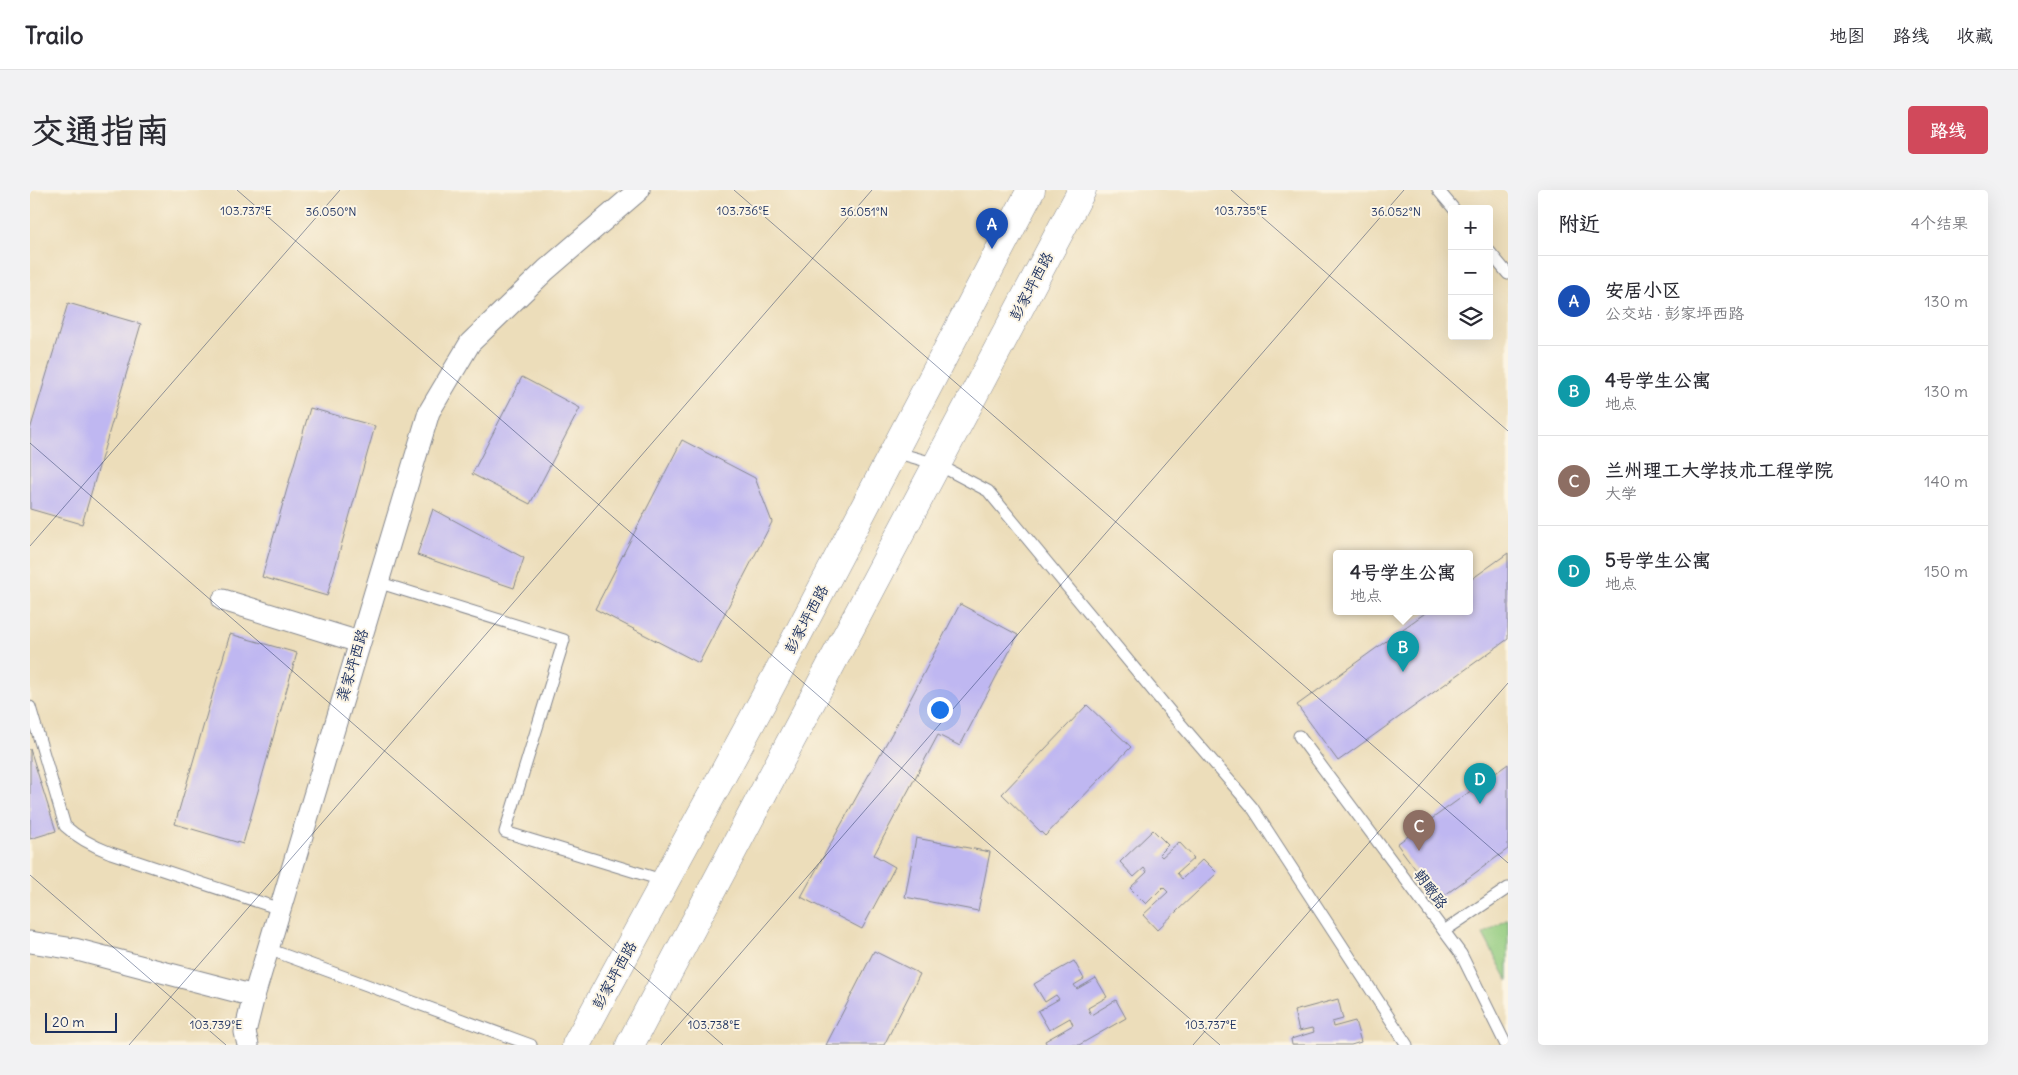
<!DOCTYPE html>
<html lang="zh">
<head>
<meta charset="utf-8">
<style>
	body { margin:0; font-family:Delius,"LXGW WenKai TC",sans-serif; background:#f2f2f3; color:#2b2b33 }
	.controls { position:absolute; right:15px; top:15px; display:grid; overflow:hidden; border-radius:5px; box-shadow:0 5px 20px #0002 }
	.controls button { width:45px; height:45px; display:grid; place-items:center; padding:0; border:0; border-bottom:1px solid #e1e1e2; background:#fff; color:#2b2b33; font:25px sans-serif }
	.scale { position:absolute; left:15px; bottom:12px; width:72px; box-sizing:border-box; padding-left:5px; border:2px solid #1b2f5e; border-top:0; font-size:14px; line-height:18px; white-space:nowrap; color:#1b2f5e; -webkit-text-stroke:4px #fcf5e5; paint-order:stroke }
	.you { position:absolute; left:909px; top:519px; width:18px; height:18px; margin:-12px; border:4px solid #fff; border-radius:50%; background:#1a73e8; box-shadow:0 0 0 8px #1a73e833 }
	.badge { display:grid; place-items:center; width:32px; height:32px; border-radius:50%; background:#d1495b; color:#fff; font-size:16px; font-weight:700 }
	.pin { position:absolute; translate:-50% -41px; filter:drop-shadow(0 1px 2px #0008) }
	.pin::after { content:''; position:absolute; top:26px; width:18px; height:15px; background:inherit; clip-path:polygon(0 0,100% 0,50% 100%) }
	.popup { position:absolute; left:1303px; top:360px; width:140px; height:65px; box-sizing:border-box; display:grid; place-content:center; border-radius:5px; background:#fff; filter:drop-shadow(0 1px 4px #0005); font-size:16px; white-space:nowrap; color:#7c7c81 }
	.popup b { font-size:19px; color:#2b2b33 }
	.popup::after { content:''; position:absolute; left:50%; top:100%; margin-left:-10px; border:10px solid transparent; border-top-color:#fff }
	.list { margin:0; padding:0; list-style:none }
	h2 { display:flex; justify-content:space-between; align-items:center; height:65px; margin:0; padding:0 20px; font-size:21px }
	h2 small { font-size:16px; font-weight:400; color:#7c7c81 }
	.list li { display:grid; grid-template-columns:32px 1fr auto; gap:15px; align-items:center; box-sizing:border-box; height:90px; padding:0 20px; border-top:1px solid #e1e1e2 }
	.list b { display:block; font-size:19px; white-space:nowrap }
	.list p { margin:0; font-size:16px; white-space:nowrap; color:#7c7c81 }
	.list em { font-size:16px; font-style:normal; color:#7c7c81 }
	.icon { flex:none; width:28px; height:28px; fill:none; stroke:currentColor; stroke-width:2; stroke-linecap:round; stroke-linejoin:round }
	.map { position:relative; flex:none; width:1478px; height:855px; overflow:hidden; border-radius:5px }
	header { display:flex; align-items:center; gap:30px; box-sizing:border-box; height:70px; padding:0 25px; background:#fff; border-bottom:1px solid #e1e1e2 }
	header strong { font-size:24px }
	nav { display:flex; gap:28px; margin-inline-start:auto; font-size:18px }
	.intro { display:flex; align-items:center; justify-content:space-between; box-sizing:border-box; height:120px; padding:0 30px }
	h1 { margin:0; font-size:35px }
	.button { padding:12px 22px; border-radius:5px; background:#d1495b; color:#fff; font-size:18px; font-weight:700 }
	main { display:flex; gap:30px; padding:0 30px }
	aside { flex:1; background:#fff; border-radius:5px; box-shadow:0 5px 20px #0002 }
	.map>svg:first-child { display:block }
	.green { fill:#91cb7e; stroke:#567d6e }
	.building { fill:#bfb7f1 }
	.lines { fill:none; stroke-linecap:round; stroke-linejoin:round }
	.lane-casing { stroke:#84868c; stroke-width:13 }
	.street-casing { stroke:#84868c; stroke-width:23 }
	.secondary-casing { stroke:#84868c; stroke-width:29 }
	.lane { stroke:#fff; stroke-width:11 }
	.street { stroke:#fff; stroke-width:21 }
	.secondary { stroke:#fff; stroke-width:28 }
	.ticks { fill:none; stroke:#1b2f5e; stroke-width:1; stroke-opacity:0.45 }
	.labels { text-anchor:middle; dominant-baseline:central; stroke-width:4; stroke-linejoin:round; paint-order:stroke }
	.street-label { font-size:15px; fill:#1b2f5e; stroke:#fcf5e5 }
	.ticks-label { font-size:12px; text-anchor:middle; fill:#1b2f5e; stroke:#fcf5e5; stroke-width:4; stroke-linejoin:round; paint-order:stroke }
</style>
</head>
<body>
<header>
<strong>Trailo</strong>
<nav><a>地图</a><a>路线</a><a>收藏</a></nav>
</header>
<div class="intro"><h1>交通指南</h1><a class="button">路线</a></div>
<main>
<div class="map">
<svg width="1478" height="855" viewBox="0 0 1478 855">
	<rect width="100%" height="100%" fill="#fcf5e5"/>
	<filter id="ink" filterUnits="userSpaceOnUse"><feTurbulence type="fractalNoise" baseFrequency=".02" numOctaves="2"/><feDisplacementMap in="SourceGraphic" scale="10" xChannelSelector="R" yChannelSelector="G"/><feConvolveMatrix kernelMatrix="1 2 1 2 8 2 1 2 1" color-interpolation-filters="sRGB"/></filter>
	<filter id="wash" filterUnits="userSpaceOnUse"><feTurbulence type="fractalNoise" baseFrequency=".0096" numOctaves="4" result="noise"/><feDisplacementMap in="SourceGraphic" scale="20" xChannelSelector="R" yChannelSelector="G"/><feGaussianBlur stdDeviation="1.12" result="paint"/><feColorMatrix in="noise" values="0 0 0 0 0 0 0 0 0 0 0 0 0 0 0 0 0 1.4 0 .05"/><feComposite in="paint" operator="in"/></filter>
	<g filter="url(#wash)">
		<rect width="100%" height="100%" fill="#ecddba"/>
		<path class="green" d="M1478,729V791L1453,744Z"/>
		<g id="blocks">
			<g class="building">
				<path d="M38,113L111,134L52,334L0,319V240Z"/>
				<path d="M492,187L550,218L500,314L442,284Z"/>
				<path d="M280,218L345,236L297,406L232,387Z"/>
				<path d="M652,250L725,288L742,332L669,473L565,419Z"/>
				<path d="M403,319L494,368L484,398L387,365Z"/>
				<path d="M1478,363V449L1308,571L1267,515L1398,421H1439V391Z"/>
				<path d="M930,414L988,445L930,556L908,545L844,665L865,677L832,739L771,707L872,525Z"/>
				<path d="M200,444L267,463L213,654L145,634Z"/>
				<path d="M1057,515L1101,557L1015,646L972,604Z"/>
				<path d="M0,559L26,641L0,649Z"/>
				<path d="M1478,574V659L1408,710L1367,654Z"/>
				<path d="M1123,640L1138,655L1129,664L1132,667L1149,652L1164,668L1147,683L1152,689L1173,669L1187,683L1127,740L1113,725L1138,702L1133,697L1116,714L1100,698L1117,682L1114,678L1104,687L1090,672Z"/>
				<path d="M886,648L960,662L948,721L875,707Z"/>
				<path d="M844,761L890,784L854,855H796Z"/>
				<path d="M1044,771L1054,789L1044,795L1047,799L1066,788L1077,807L1058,818L1061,825L1086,810L1096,828L1049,855H1017L1015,851L1043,835L1040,828L1019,840L1008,821L1029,809L1026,805L1015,812L1004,794Z"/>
				<path d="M1308,809L1313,829L1302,832L1303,837L1325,831L1331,852L1321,855H1262L1261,849L1284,842L1282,838L1269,841L1264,821Z"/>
			</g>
		</g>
	</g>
	<g filter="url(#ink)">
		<use href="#blocks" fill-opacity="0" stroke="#84868c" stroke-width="1"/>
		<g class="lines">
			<g class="lane-casing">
				<g id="lane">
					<path d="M1408,0L1424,19"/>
					<path d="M1459,61L1478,84"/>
					<path d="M864,262L907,274L958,301L1143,525L1222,617L1377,855"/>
					<path d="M347,392L534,450L475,642L635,691"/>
					<path d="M0,517L35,636C49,649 63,656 81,663L250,719"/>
					<path d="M1269,546L1431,764L1476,855"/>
					<path d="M1414,741L1478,698"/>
					<path d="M238,759L501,855"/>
				</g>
			</g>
			<g class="street-casing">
				<g id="street">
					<path d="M193,410L329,452"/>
					<path d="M0,752L44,759L224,806"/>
					<path d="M218,855L215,842L224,806L399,222L440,153L516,80L609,0"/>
				</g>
			</g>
			<g class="secondary-casing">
				<g id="secondary">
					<path d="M546,855L735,507L1001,0"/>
					<path d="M600,855L1052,0"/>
				</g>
			</g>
			<use href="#lane" class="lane"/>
			<use href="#street" class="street"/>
			<use href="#secondary" class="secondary"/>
		</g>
	</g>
	<path class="ticks" d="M207,0L1190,855M704,0L1478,673M1201,0L1478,241M0,253L693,855M0,356L310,0M0,685L196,855M99,855L842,0M631,855L1374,0M1163,855L1478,493"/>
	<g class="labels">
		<g class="street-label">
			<text transform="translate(1001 96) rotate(-62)">彭家坪西路</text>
			<text transform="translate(776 429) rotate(-62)">彭家坪西路</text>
			<text transform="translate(322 475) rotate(-73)">龚家坪西路</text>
			<text transform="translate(1401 699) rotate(53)">朝瞰路</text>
			<text transform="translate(584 785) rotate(-61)">彭家坪西路</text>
		</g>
	</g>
	<g class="ticks-label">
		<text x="216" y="25">103.737°E</text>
		<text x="713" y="25">103.736°E</text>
		<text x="1211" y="25">103.735°E</text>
		<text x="834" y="26">36.051°N</text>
		<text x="1366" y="26">36.052°N</text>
		<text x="301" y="26">36.050°N</text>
		<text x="186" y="839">103.739°E</text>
		<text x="684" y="839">103.738°E</text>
		<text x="1181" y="839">103.737°E</text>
	</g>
</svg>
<div class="controls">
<button>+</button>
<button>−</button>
<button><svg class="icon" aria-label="layers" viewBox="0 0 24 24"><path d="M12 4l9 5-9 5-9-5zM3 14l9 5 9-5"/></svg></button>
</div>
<div class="scale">20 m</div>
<div class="you"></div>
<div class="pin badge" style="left:962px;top:59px;background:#1a4fb4">A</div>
<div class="pin badge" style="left:1373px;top:482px;background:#0f9aa8">B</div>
<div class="popup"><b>4号学生公寓</b>地点</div>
<div class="pin badge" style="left:1389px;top:661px;background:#8d6e63">C</div>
<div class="pin badge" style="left:1450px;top:614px;background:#0f9aa8">D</div>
</div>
<aside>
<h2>附近<small>4个结果</small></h2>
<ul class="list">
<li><span class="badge" style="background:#1a4fb4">A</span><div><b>安居小区</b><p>公交站 · 彭家坪西路</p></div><em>130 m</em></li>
<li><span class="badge" style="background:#0f9aa8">B</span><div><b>4号学生公寓</b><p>地点</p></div><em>130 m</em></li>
<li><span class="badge" style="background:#8d6e63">C</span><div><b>兰州理工大学技术工程学院</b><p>大学</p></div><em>140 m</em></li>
<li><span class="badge" style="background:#0f9aa8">D</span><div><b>5号学生公寓</b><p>地点</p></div><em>150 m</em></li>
</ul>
</aside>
</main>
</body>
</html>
